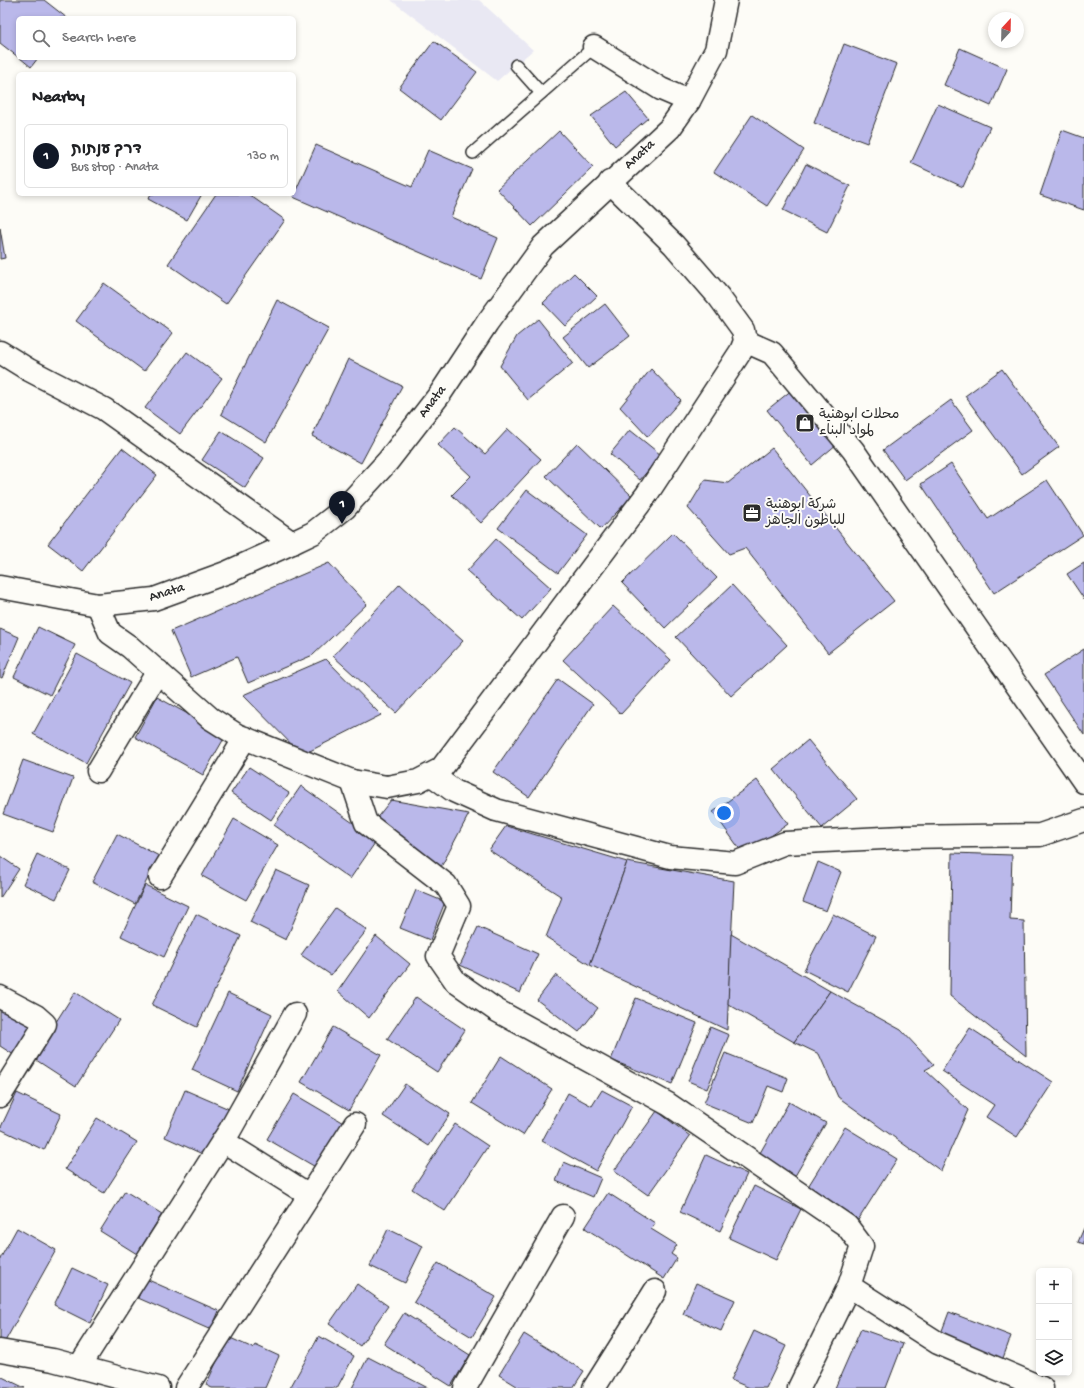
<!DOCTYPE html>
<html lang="en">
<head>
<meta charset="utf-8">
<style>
	body { margin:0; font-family:"Gochi Hand","Playpen Sans Arabic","Playpen Sans Hebrew",sans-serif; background:#f6f6f6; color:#202124 }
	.controls { position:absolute; right:12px; bottom:12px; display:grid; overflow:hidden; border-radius:6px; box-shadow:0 2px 6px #0003 }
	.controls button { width:36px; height:36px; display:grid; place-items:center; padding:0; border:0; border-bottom:1px solid #e0e0e0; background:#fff; color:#202124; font:20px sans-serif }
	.compass { position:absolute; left:988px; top:12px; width:36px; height:36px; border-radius:50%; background:#fff; box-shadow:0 2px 6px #0003; rotate:22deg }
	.you { position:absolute; left:724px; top:813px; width:14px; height:14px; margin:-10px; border:3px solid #fff; border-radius:50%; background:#1a73e8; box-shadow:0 0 0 6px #1a73e833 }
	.badge { display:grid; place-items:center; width:26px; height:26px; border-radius:50%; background:#111827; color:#fff; font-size:13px; font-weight:700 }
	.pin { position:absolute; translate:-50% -33px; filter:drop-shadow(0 1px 2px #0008) }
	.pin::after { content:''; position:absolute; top:21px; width:14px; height:12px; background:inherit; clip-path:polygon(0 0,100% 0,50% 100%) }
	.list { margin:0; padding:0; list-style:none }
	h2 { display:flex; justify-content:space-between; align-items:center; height:52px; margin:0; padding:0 16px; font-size:17px }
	h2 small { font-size:13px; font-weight:400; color:#757577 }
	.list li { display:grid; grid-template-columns:26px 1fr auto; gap:12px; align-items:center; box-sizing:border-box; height:64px; margin:0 8px 8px; padding:0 8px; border:1px solid #e0e0e0; border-radius:6px }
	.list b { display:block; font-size:15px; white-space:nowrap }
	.list p { margin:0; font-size:13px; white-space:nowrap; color:#757577 }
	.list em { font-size:13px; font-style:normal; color:#757577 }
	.icon { flex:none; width:22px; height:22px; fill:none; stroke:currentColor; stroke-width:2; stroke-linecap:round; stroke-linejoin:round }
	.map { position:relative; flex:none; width:1084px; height:1388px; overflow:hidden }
	.search { position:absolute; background:#fff; box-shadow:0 2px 6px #0003; left:16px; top:16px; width:280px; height:44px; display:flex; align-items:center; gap:10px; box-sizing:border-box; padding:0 14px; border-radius:6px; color:#757577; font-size:15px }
	.panel { position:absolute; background:#fff; box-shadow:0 2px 6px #0003; left:16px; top:72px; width:280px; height:124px; border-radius:6px }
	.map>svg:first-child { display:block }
	.built { fill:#e9e8f3 }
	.building { fill:#bab8ea; stroke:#2b2b2b }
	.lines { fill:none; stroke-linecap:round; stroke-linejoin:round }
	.lane-casing { stroke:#2b2b2b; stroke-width:14 }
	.street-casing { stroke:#2b2b2b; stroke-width:25 }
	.secondary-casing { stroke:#2b2b2b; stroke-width:25 }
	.lane { stroke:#fdfcf7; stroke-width:11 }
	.street { stroke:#fdfcf7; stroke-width:22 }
	.secondary { stroke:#fdfcf7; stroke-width:22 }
	.labels { text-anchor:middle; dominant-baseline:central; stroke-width:4; stroke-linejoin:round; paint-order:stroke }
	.street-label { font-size:14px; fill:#2b2b2b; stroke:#fdfcf7 }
	.poi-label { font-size:14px; fill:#2b2b2b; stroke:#fdfcf7; text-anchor:start }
</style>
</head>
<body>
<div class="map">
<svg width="1084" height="1388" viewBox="0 0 1084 1388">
	<rect width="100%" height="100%" fill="#fdfcf7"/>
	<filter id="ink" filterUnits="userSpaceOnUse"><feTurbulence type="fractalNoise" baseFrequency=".025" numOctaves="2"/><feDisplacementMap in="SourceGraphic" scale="8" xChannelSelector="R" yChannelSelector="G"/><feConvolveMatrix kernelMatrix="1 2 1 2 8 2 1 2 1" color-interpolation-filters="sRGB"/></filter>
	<g filter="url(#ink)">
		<path class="built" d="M391,0H479L533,50L497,81Z"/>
		<g class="building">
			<path d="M0,0H44L67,18H18V57L0,43Z"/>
			<path d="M434,41L477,72L441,120L399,88Z"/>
			<path d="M844,44L897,64L867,143L814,123Z"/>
			<path d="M960,48L1007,69L991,106L944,85Z"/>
			<path d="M20,58H38L31,67Z"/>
			<path d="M626,92L648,118L615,146L591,116Z"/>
			<path d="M938,104L990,127L963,187L911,163Z"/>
			<path d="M752,115L804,150L767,206L714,172Z"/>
			<path d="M1062,130L1084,138V210L1040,195Z"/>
			<path d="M559,131L593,167L532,226L497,189Z"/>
			<path d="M316,145L412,187L428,150L472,169L451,217L498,238L481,279L293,197Z"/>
			<path d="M806,164L850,186L827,232L783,210Z"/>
			<path d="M151,194H202L187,220L148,199Z"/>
			<path d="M216,194H248L285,220L226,304L168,264Z"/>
			<path d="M0,228L5,258L0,259Z"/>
			<path d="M574,273L597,296L565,326L543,303Z"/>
			<path d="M104,283L173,333L144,371L76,321Z"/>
			<path d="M277,300L329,328L266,442L221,414Z"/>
			<path d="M605,304L630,336L588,368L563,337Z"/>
			<path d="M538,319L573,363L528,400L500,366L517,336Z"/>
			<path d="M187,352L222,378L180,434L145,408Z"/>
			<path d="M348,359L402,386L361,463L312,436Z"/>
			<path d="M651,369L681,400L648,437L620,407Z"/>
			<path d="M1002,369L1059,447L1022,474L965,396Z"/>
			<path d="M793,389L837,444L812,465L767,410Z"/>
			<path d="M951,400L973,430L905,480L883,450Z"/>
			<path d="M455,427L485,454L508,429L541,459L481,523L452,495L471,476L438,445Z"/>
			<path d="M630,430L661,455L640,480L610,454Z"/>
			<path d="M221,431L264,458L245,488L202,460Z"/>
			<path d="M577,443L632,496L601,529L546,476Z"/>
			<path d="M122,448L157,475L83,571L48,544Z"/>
			<path d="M772,448L894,601L828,653L745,548L729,554L688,508L705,480L728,483Z"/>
			<path d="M951,464L988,519L1047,480L1083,535L994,593L921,484Z"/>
			<path d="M527,490L587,535L558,573L498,528Z"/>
			<path d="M673,533L717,578L665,628L622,583Z"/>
			<path d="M496,539L551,588L522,620L467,571Z"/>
			<path d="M329,563L367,604L313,655L248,683L237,657L191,677L171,631Z"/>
			<path d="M1084,563V599L1067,574Z"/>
			<path d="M400,584L463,641L396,713L333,656Z"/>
			<path d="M732,585L787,645L731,696L676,637Z"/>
			<path d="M613,606L671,660L621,714L563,660Z"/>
			<path d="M38,627L75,645L50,695L14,677Z"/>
			<path d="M0,629L19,637L2,678L0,677Z"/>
			<path d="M1084,649V735L1044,675Z"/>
			<path d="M77,654L130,683L86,763L33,734Z"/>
			<path d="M326,659L381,715L302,755L243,695Z"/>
			<path d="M558,679L593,704L529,797L493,772Z"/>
			<path d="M157,697L226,735L203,775L135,737Z"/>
			<path d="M808,740L857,799L822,828L773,769Z"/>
			<path d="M23,760L73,778L53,832L3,814Z"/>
			<path d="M249,767L289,793L271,820L231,793Z"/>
			<path d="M757,780L788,824L744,855L713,812Z"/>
			<path d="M301,786L377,840L350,879L274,825Z"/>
			<path d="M391,800L469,814L441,867L375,820Z"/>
			<path d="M234,819L278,845L246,900L202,876Z"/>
			<path d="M506,826L627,862L590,965L546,937L562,897L489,850Z"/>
			<path d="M117,834L159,856L135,904L92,882Z"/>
			<path d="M952,853L1012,855L1010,920L1024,921L1026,1056L950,996Z"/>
			<path d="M37,854L70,870L56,899L23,884Z"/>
			<path d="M0,856L19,869L0,898Z"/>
			<path d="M627,862L734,881L727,1030L590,965Z"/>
			<path d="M818,862L841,872L826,911L803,902Z"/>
			<path d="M276,870L309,885L286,940L250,922Z"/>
			<path d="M145,885L188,906L164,957L121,936Z"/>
			<path d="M416,890L445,902L430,940L400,928Z"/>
			<path d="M335,908L367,930L331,975L301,955Z"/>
			<path d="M196,914L241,936L197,1027L152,1005Z"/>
			<path d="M833,914L876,936L848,992L804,970Z"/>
			<path d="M478,927L538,954L520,993L460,965Z"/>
			<path d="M731,934L830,991L794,1042L728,1004Z"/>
			<path d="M376,936L410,964L369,1018L338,991Z"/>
			<path d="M556,975L598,1008L579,1032L537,1000Z"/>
			<path d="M830,991L901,1030L934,1065L925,1070L968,1110L941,1171L838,1097L819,1054L794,1042Z"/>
			<path d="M75,992L119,1020L76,1086L33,1058Z"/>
			<path d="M228,993L272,1014L237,1091L192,1070Z"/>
			<path d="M416,997L465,1030L437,1072L387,1039Z"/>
			<path d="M636,998L697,1023L672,1084L611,1060Z"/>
			<path d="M0,1006L32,1026L14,1055L0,1046Z"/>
			<path d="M333,1027L381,1055L349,1110L301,1082Z"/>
			<path d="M710,1027L729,1035L707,1089L688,1081Z"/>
			<path d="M970,1028L1053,1082L1017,1137L986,1117L994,1105L942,1071Z"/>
			<path d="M725,1053L788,1078L783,1092L768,1086L753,1123L704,1103Z"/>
			<path d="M501,1056L552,1089L523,1135L472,1103Z"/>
			<path d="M405,1084L450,1114L429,1146L383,1116Z"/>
			<path d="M185,1090L229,1109L209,1157L165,1137Z"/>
			<path d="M602,1090L632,1106L596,1171L542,1141L568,1093L592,1106Z"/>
			<path d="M17,1093L61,1114L44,1150L0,1129Z"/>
			<path d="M294,1094L345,1124L319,1169L267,1139Z"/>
			<path d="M789,1102L826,1123L792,1181L756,1160Z"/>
			<path d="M657,1111L690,1136L648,1195L614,1171Z"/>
			<path d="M97,1118L137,1142L104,1193L65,1169Z"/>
			<path d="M455,1124L488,1146L445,1211L412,1189Z"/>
			<path d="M845,1127L897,1159L855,1225L804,1193Z"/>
			<path d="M706,1155L747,1174L720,1231L680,1212Z"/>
			<path d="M564,1162L601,1178L593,1197L556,1181Z"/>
			<path d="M754,1186L801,1209L776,1260L729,1238Z"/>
			<path d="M125,1191L162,1214L137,1254L100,1231Z"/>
			<path d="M608,1193L655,1223L651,1229L677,1245L671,1254L677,1258L664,1279L585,1228Z"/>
			<path d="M17,1228L56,1250L3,1345L0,1343V1259Z"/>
			<path d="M1084,1228V1244L1078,1242Z"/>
			<path d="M388,1229L423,1246L405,1283L370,1266Z"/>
			<path d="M438,1263L496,1297L472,1337L414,1302Z"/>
			<path d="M72,1268L108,1285L90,1323L54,1305Z"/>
			<path d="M146,1279L219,1311L211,1330L138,1298Z"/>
			<path d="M696,1283L735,1300L721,1331L683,1314Z"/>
			<path d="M357,1284L388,1306L360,1346L329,1324Z"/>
			<path d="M949,1312L1011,1336L1002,1361L940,1336Z"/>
			<path d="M404,1313L470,1355L451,1386L384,1344Z"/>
			<path d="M861,1329L903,1344L886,1388H835Z"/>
			<path d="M754,1331L786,1346L766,1388H750L731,1380Z"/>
			<path d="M524,1334L584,1371L573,1388H520L499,1375Z"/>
			<path d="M319,1336L354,1356L337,1388H290Z"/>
			<path d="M228,1337L253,1348L255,1345L279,1356L265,1388H212L206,1385Z"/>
			<path d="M368,1357L428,1388H352Z"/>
			<path d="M0,1376L25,1388H0Z"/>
		</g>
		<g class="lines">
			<g class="lane-casing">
				<g id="lane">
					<path d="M516,65L541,93"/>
					<path d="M473,153L594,47"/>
				</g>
			</g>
			<g class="street-casing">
				<g id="street">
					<path d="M594,47L661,89L689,101"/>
					<path d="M745,341L772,353L853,450L1084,782"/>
					<path d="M0,352L29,370L104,409L292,543"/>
					<path d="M98,605L110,633L130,647L210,718L237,735L352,781L387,787L418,781L441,769L647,494L741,351L745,341L743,330L719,297L674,245L610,182"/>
					<path d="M98,771L158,671"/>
					<path d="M432,775L454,791L496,810L670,857L735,863L785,843L903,837L1040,835L1084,820"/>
					<path d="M352,781L366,823L446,885L459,906L438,956L456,982L496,1010L668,1104L847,1226L862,1246L849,1286L799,1388"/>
					<path d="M160,877L245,738"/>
					<path d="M0,997L36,1016L45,1024L0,1096"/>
					<path d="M223,1141L309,1195"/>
					<path d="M849,1286L938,1343L1042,1388"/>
					<path d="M0,1351L53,1360L158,1388"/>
					<path d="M79,1367L230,1130L295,1014"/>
					<path d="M186,1388L355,1124"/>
					<path d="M465,1388L563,1216"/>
					<path d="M594,1388L655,1291"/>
				</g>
			</g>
			<g class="secondary-casing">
				<path id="secondary" d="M0,587L98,605L154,599L228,572L292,543L313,533L345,508L388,461L440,394L487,323L543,246L670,128L689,101L716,50L726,0"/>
			</g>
			<use href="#lane" class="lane"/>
			<use href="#street" class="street"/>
			<use href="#secondary" class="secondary"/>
		</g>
	</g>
	<defs>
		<g id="shop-square" transform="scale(1)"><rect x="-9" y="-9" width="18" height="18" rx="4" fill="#2b2b2b" stroke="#fdfcf7"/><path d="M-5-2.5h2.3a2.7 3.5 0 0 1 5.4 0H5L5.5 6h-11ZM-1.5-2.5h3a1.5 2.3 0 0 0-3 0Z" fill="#fff"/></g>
		<g id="office-square" transform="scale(1)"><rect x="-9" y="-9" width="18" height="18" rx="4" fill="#2b2b2b" stroke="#fdfcf7"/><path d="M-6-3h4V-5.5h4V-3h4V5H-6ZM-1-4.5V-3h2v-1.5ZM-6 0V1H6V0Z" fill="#fff"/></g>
	</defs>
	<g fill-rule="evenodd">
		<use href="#shop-square" x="805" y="423"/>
		<use href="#office-square" x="752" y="513"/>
	</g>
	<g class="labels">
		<g class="street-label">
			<text transform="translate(640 155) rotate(-43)">Anata</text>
			<text transform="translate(433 402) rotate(-53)">Anata</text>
			<text transform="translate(167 593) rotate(-17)">Anata</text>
		</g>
		<g class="poi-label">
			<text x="819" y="415">محلات ابوهنية<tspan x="819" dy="16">لمواد البناء</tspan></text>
			<text x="766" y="505">شركة ابوهنية<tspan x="766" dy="16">للباطون الجاهز</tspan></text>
		</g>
	</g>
</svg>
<div class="controls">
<button>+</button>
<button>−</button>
<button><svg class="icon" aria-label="layers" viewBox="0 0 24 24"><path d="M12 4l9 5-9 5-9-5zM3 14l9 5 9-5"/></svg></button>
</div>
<svg class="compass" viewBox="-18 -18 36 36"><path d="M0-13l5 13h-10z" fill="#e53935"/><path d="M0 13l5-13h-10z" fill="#757577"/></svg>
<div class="you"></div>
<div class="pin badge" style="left:342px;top:524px">1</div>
<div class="search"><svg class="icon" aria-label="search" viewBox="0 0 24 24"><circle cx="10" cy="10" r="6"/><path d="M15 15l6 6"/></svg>Search here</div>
<section class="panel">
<h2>Nearby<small></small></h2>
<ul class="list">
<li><span class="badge">1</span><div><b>דרך ענתות</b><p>Bus stop · Anata</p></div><em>130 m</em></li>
</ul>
</section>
</div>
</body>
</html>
